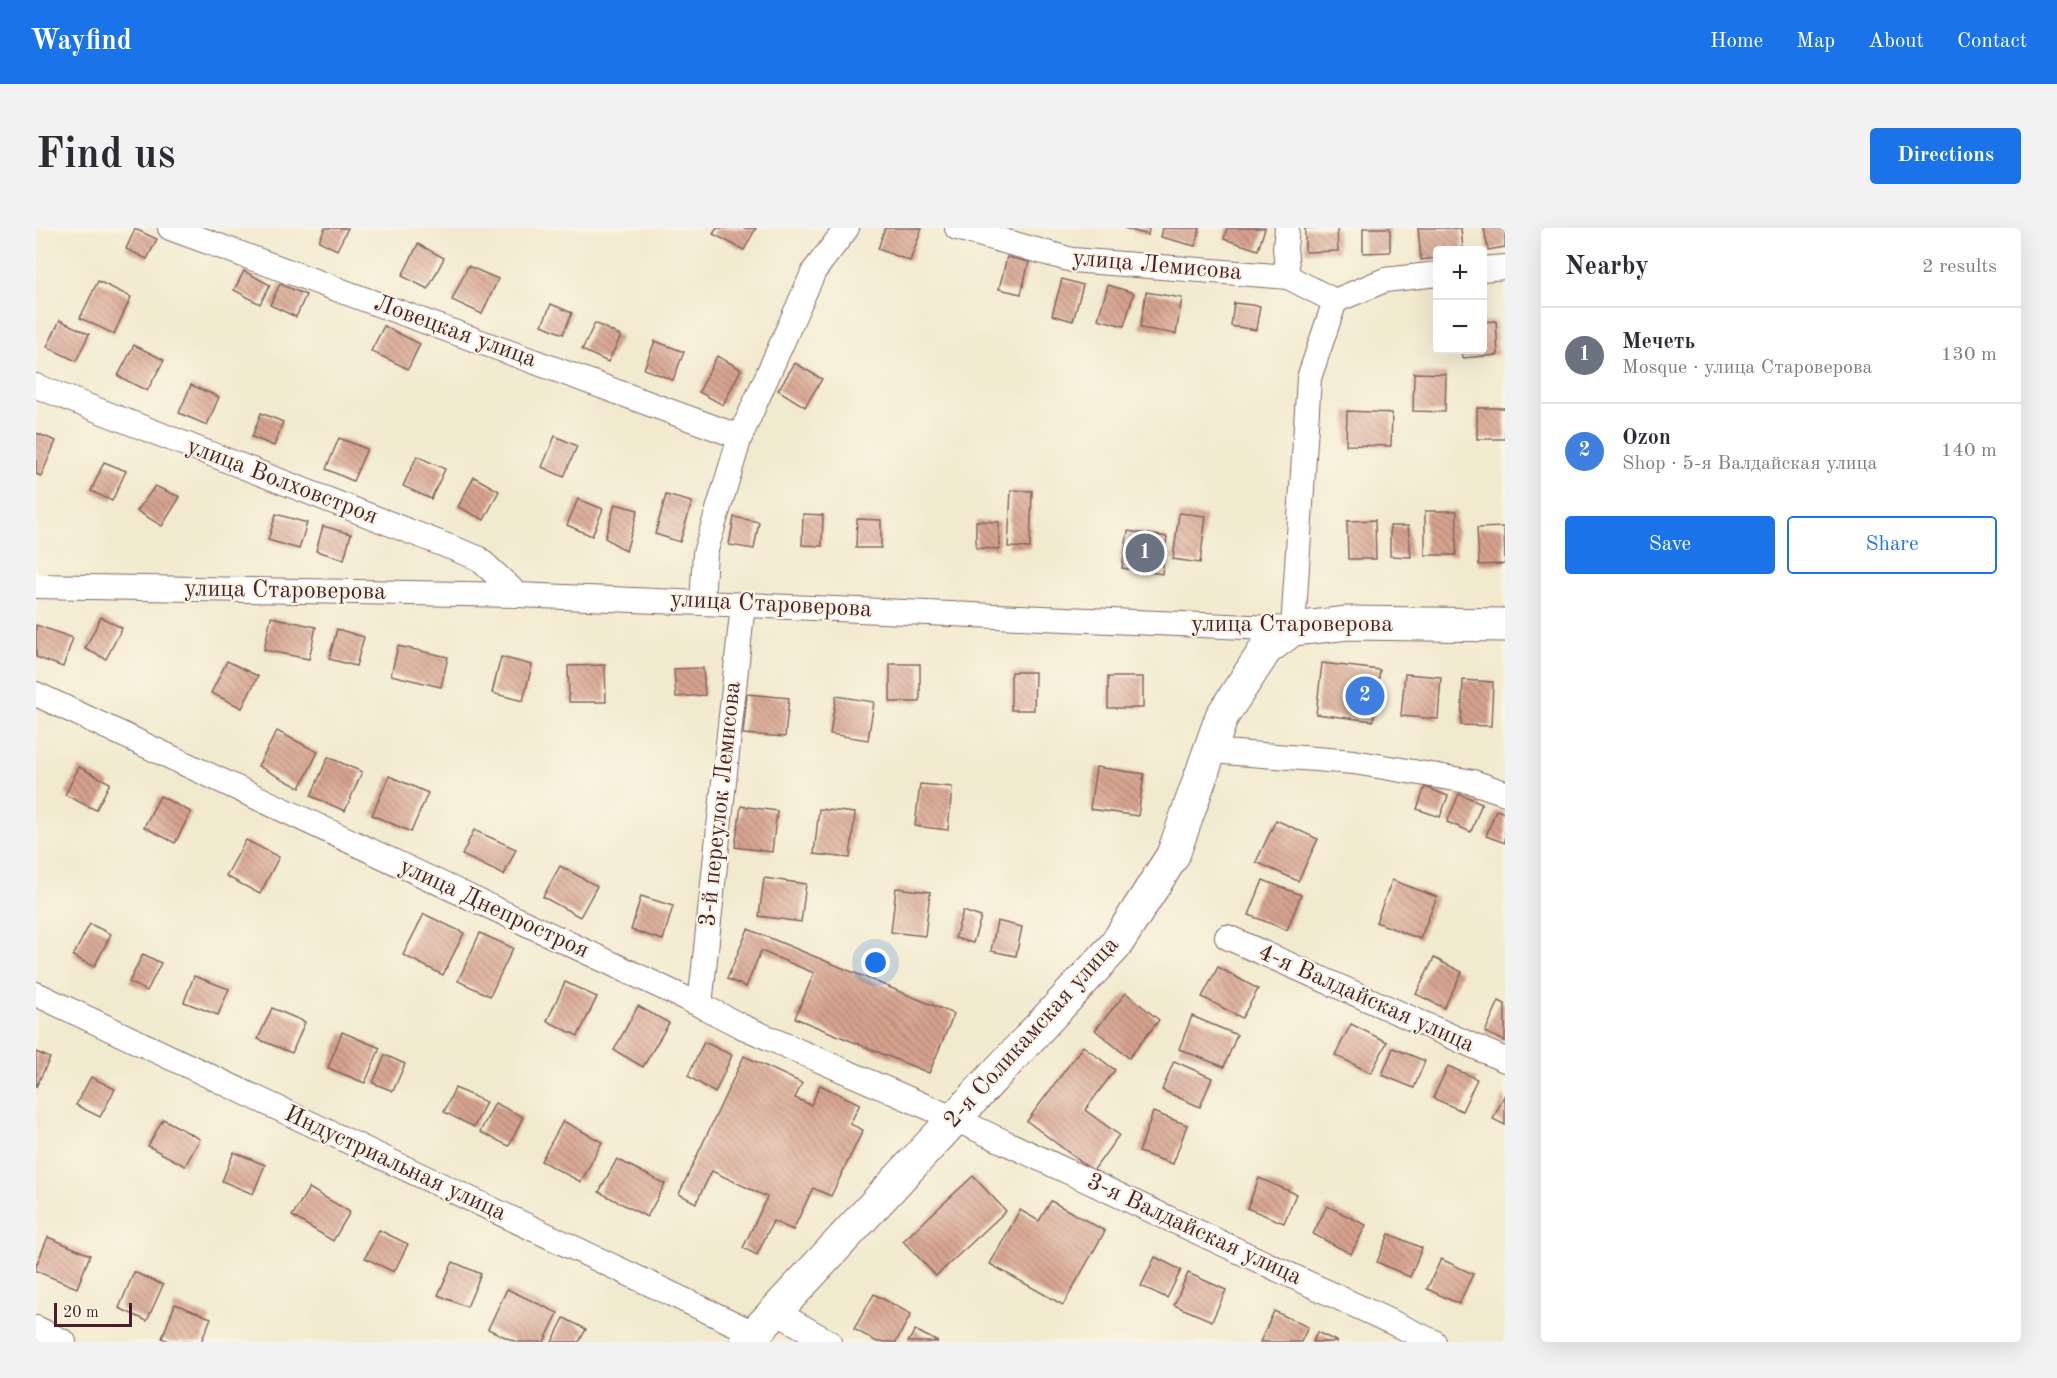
<!DOCTYPE html>
<html lang="en">
<head>
<meta charset="utf-8">
<style>
	body { margin:0; font-family:"Old Standard TT",serif; background:#f2f2f3; color:#2b2b33 }
	.controls { position:absolute; right:18px; top:18px; display:grid; overflow:hidden; border-radius:6px; box-shadow:0 6px 24px #0002 }
	.controls button { width:54px; height:54px; display:grid; place-items:center; padding:0; border:0; border-bottom:2px solid #e1e1e2; background:#fff; color:#2b2b33; font:30px sans-serif }
	.scale { position:absolute; left:18px; bottom:15px; width:78px; box-sizing:border-box; padding-left:6px; border:3px solid #4a1f2b; border-top:0; font-size:16px; line-height:21px; white-space:nowrap; color:#4a1f2b; -webkit-text-stroke:4px #fcf5e5; paint-order:stroke }
	.you { position:absolute; left:840px; top:735px; width:21px; height:21px; margin:-15px; border:4px solid #fff; border-radius:50%; background:#1a73e8; box-shadow:0 0 0 9px #1a73e833 }
	.badge { display:grid; place-items:center; width:39px; height:39px; border-radius:50%; background:#1a73e8; color:#fff; font-size:20px; font-weight:700 }
	.pin { position:absolute; translate:-50% -50%; border:3px solid #fff; box-shadow:0 2px 6px #0006 }
	.list { margin:0; padding:0; list-style:none }
	h2 { display:flex; justify-content:space-between; align-items:center; height:78px; margin:0; padding:0 24px; font-size:26px }
	h2 small { font-size:20px; font-weight:400; color:#7c7c81 }
	.list li { display:grid; grid-template-columns:39px 1fr auto; gap:18px; align-items:center; box-sizing:border-box; height:96px; padding:0 24px; border-top:2px solid #e1e1e2 }
	.list b { display:block; font-size:22px; white-space:nowrap }
	.list p { margin:0; font-size:20px; white-space:nowrap; color:#7c7c81 }
	.list em { font-size:20px; font-style:normal; color:#7c7c81 }
	.actions { display:flex; gap:12px; padding:18px 24px }
	.actions a { flex:1; padding:14px 0; border:2px solid #1a73e8; border-radius:6px; text-align:center; font-size:21px; color:#1a73e8 }
	.actions .main { background:#1a73e8; color:#fff }
	.map { position:relative; flex:none; width:1469px; height:1114px; overflow:hidden; border-radius:6px }
	header { display:flex; align-items:center; gap:36px; box-sizing:border-box; height:84px; padding:0 30px; background:#1a73e8; color:#fff }
	header strong { font-size:28px }
	nav { display:flex; gap:33px; margin-inline-start:auto; font-size:21px }
	.intro { display:flex; align-items:center; justify-content:space-between; box-sizing:border-box; height:144px; padding:0 36px }
	h1 { margin:0; font-size:42px }
	.button { padding:15px 27px; border-radius:6px; background:#1a73e8; color:#fff; font-size:21px; font-weight:700 }
	main { display:flex; gap:36px; padding:0 36px }
	aside { flex:1; background:#fff; border-radius:6px; box-shadow:0 6px 24px #0002 }
	.map>svg:first-child { display:block }
	.building { fill:url(#building-back-hatch) }
	.lines { fill:none; stroke-linecap:round; stroke-linejoin:round }
	.minor-casing { stroke:#856664; stroke-width:26 }
	.primary-casing { stroke:#856664; stroke-width:35 }
	.minor { stroke:#fff; stroke-width:24 }
	.primary { stroke:#fff; stroke-width:33 }
	.labels { text-anchor:middle; dominant-baseline:central; stroke-width:4.5; stroke-linejoin:round; paint-order:stroke }
	.street-label { font-size:24px; fill:#4a1f2b; stroke:#fcf5e5 }
</style>
</head>
<body>
<header>
<strong>Wayfind</strong>
<nav><a>Home</a><a>Map</a><a>About</a><a>Contact</a></nav>
</header>
<div class="intro"><h1>Find us</h1><a class="button">Directions</a></div>
<main>
<div class="map">
<svg width="1469" height="1114" viewBox="0 0 1469 1114">
	<defs>
		<pattern id="building-back-hatch" width="6" height="6" patternUnits="userSpaceOnUse" patternTransform="scale(1.5)"><rect width="6" height="6" fill="#d6a38e"/><path d="M-1 5l2 2M0 0l6 6M5-1l2 2" fill="none" stroke="#b08474"/></pattern>
	</defs>
	<rect width="100%" height="100%" fill="#fcf5e5"/>
	<filter id="ink" filterUnits="userSpaceOnUse"><feTurbulence type="fractalNoise" baseFrequency=".0167" numOctaves="2"/><feDisplacementMap in="SourceGraphic" scale="12" xChannelSelector="R" yChannelSelector="G"/><feConvolveMatrix kernelMatrix="1 2 1 2 8 2 1 2 1" color-interpolation-filters="sRGB"/></filter>
	<filter id="wash" filterUnits="userSpaceOnUse"><feTurbulence type="fractalNoise" baseFrequency=".008" numOctaves="4" result="noise"/><feDisplacementMap in="SourceGraphic" scale="24" xChannelSelector="R" yChannelSelector="G"/><feGaussianBlur stdDeviation="1.35" result="paint"/><feColorMatrix in="noise" values="0 0 0 0 0 0 0 0 0 0 0 0 0 0 0 0 0 1.4 0 .05"/><feComposite in="paint" operator="in"/></filter>
	<g filter="url(#wash)">
		<rect width="100%" height="100%" fill="#f2eacf"/>
		<g id="blocks">
			<g class="building">
				<path d="M289,0H312L301,22L283,13Z"/>
				<path d="M681,0H720L708,22L677,6Z"/>
				<path d="M849,0H886L874,33L842,21Z"/>
				<path d="M1088,0H1113L1112,7Z"/>
				<path d="M1127,0H1164L1159,18L1125,9Z"/>
				<path d="M1191,0H1229L1222,22L1188,11Z"/>
				<path d="M1269,0H1301L1302,23L1269,24Z"/>
				<path d="M1327,0H1354V24L1327,25Z"/>
				<path d="M1382,0H1425L1427,22H1402V30L1385,32Z"/>
				<path d="M1448,0H1469V19L1452,22Z"/>
				<path d="M99,1L121,11L111,31L90,21Z"/>
				<path d="M382,16L408,30L392,61L366,48Z"/>
				<path d="M971,29L993,34L985,66L963,61Z"/>
				<path d="M432,38L462,51L446,86L416,72Z"/>
				<path d="M208,43L234,57L224,76L198,62Z"/>
				<path d="M1026,51L1047,57L1037,93L1016,87Z"/>
				<path d="M62,53L95,69L78,106L44,90Z"/>
				<path d="M244,56L270,67L260,89L234,77Z"/>
				<path d="M1072,57L1098,65L1088,98L1062,91Z"/>
				<path d="M1110,64L1146,70L1140,106L1104,100Z"/>
				<path d="M1198,75L1224,78L1220,102L1195,98Z"/>
				<path d="M515,76L536,85L527,106L506,97Z"/>
				<path d="M24,92L53,106L40,133L11,119Z"/>
				<path d="M1460,93L1462,127L1427,130L1426,122H1446V94Z"/>
				<path d="M559,95L585,108L572,134L546,122Z"/>
				<path d="M348,98L384,116L372,141L335,123Z"/>
				<path d="M619,113L648,124L637,152L608,141Z"/>
				<path d="M98,117L128,132L111,163L82,148Z"/>
				<path d="M681,128L705,141L687,177L663,164Z"/>
				<path d="M759,135L786,151L769,179L742,162Z"/>
				<path d="M1378,145L1410,146L1409,184L1377,183Z"/>
				<path d="M155,157L183,169L171,197L143,185Z"/>
				<rect x="1441" y="180" width="28" height="31"/>
				<path d="M1311,183L1356,185L1355,218L1310,217Z"/>
				<path d="M225,185L247,194L238,218L216,209Z"/>
				<path d="M0,205L20,213L5,248L0,246Z"/>
				<path d="M519,208L541,218L528,249L506,239Z"/>
				<path d="M303,210L331,221L317,253L290,241Z"/>
				<path d="M381,228L409,241L395,271L367,258Z"/>
				<path d="M68,234L90,243L76,273L55,263Z"/>
				<path d="M438,249L463,263L448,292L422,279Z"/>
				<path d="M119,258L144,269L126,298L101,283Z"/>
				<path d="M975,262L996,263L994,320L972,319Z"/>
				<path d="M630,267L656,274L644,314L619,306Z"/>
				<path d="M542,271L567,281L556,308L531,297Z"/>
				<path d="M579,276L602,282L590,323L569,310Z"/>
				<path d="M1389,283H1421L1420,327H1389Z"/>
				<path d="M1143,285L1170,288L1164,335L1137,331Z"/>
				<path d="M240,286L271,295L263,321L232,312Z"/>
				<path d="M767,286L787,287L786,318L766,317Z"/>
				<path d="M698,289L723,294L718,321L693,317Z"/>
				<path d="M821,291L845,292V320H820Z"/>
				<path d="M1339,292L1340,331H1312L1311,293Z"/>
				<path d="M940,293L963,294V321L940,320Z"/>
				<path d="M287,298L315,306L308,331L280,323Z"/>
				<path d="M1354,298H1372L1375,329L1354,328Z"/>
				<path d="M1468,299L1469,336L1443,337L1441,300Z"/>
				<path d="M1092,303L1131,309L1126,346L1086,340Z"/>
				<path d="M65,389L86,400L70,431L49,421Z"/>
				<path d="M235,389L280,399L273,431L228,422Z"/>
				<path d="M0,397L37,410L27,439L0,429Z"/>
				<path d="M301,401L328,409L320,438L293,431Z"/>
				<path d="M362,418L412,429L405,459L355,447Z"/>
				<path d="M465,429L496,437L487,473L456,465Z"/>
				<path d="M191,433L222,448L206,480L175,465Z"/>
				<path d="M1286,435L1344,442L1337,493L1280,486Z"/>
				<rect x="854" y="436" width="30" height="38"/>
				<path d="M569,437L570,474H533L532,438Z"/>
				<path d="M667,440L669,467L640,469L638,441Z"/>
				<path d="M975,444H999L998,482H975Z"/>
				<path d="M1369,446L1405,449L1402,491L1365,488Z"/>
				<rect x="1072" y="449" width="35" height="31"/>
				<path d="M1427,452L1457,454L1455,498L1425,497Z"/>
				<path d="M711,466L753,470L749,509L707,506Z"/>
				<path d="M800,468L838,474L832,512L794,506Z"/>
				<path d="M241,503L282,524L264,560L222,538Z"/>
				<path d="M292,529L326,544L309,583L275,568Z"/>
				<path d="M43,539L74,555L60,582L29,567Z"/>
				<path d="M1060,539L1108,546L1102,588L1054,581Z"/>
				<path d="M353,548L392,565L375,604L336,587Z"/>
				<path d="M884,556L916,559L912,602L879,598Z"/>
				<path d="M1389,559L1412,568L1404,589L1381,581Z"/>
				<path d="M1423,566L1446,575L1435,604L1411,594Z"/>
				<path d="M124,568L155,584L139,615L108,599Z"/>
				<path d="M705,578L741,583L736,624L699,619Z"/>
				<path d="M783,581L819,585L814,630L778,626Z"/>
				<path d="M1460,582L1469,585V615L1450,608Z"/>
				<path d="M1240,592L1282,611L1262,653L1220,634Z"/>
				<path d="M438,602L480,621L468,647L426,627Z"/>
				<path d="M210,612L243,629L224,666L190,648Z"/>
				<path d="M524,638L561,658L544,689L507,669Z"/>
				<path d="M728,650L770,656L765,694L723,688Z"/>
				<path d="M1227,652L1265,667L1251,702L1213,687Z"/>
				<path d="M1356,652L1401,669L1384,711L1340,694Z"/>
				<path d="M860,660L894,664L889,708L855,704Z"/>
				<path d="M605,668L637,678L627,712L595,702Z"/>
				<path d="M927,683L945,689L937,715L919,710Z"/>
				<path d="M388,686L428,705L407,747L367,727Z"/>
				<path d="M961,693L986,699L980,728L955,723Z"/>
				<path d="M54,696L75,706L58,739L37,728Z"/>
				<path d="M712,701L918,786L893,845L759,790L778,745L725,723L710,759L691,751Z"/>
				<path d="M444,705L477,720L454,768L422,753Z"/>
				<path d="M107,726L125,735L111,763L93,754Z"/>
				<path d="M1398,730L1426,744L1408,780L1380,766Z"/>
				<path d="M1182,739L1222,761L1206,790L1166,769Z"/>
				<path d="M158,748L193,761L182,787L148,774Z"/>
				<path d="M529,754L561,769L542,808L511,793Z"/>
				<path d="M1090,765L1123,792L1093,830L1059,802Z"/>
				<path d="M1463,773L1469,776V813L1449,804Z"/>
				<path d="M602,778L633,795L607,839L578,822Z"/>
				<path d="M236,780L269,794L256,825L222,811Z"/>
				<path d="M1156,788L1201,807L1188,839L1143,821Z"/>
				<path d="M1315,796L1351,814L1335,845L1299,827Z"/>
				<path d="M306,804L344,820L329,855L292,840Z"/>
				<path d="M668,814L696,827L679,865L652,848Z"/>
				<path d="M1047,818L1079,842L1049,882L1083,907L1057,943L991,893Z"/>
				<path d="M1357,820L1389,833L1378,860L1346,847Z"/>
				<path d="M0,824L14,830L0,859Z"/>
				<path d="M349,827L369,836L357,863L337,855Z"/>
				<path d="M708,828L766,855L759,870L775,877L784,857L824,876L814,896L827,902L795,968L777,960L757,1002L737,993L721,1027L707,1020L731,969L676,943L660,975L643,966Z"/>
				<path d="M1138,833L1176,850L1164,879L1126,862Z"/>
				<path d="M1412,838L1441,851L1426,883L1397,870Z"/>
				<path d="M55,849L79,861L64,889L40,877Z"/>
				<path d="M419,860L450,874L438,899L408,884Z"/>
				<path d="M1469,866V897L1457,891Z"/>
				<path d="M459,875L487,889L473,918L444,904Z"/>
				<path d="M1117,884L1151,897L1137,936L1103,924Z"/>
				<path d="M127,891L164,911L149,938L112,918Z"/>
				<path d="M527,893L566,914L545,954L505,933Z"/>
				<path d="M198,924L229,937L217,966L186,953Z"/>
				<path d="M581,931L629,956L611,989L563,964Z"/>
				<path d="M937,948L970,983L900,1048L867,1013Z"/>
				<path d="M1223,950L1260,966L1248,995L1211,980Z"/>
				<path d="M273,960L314,984L297,1013L256,988Z"/>
				<path d="M1015,973L1069,1003L1027,1077L954,1036L984,982L1003,993Z"/>
				<path d="M1291,978L1330,997L1315,1026L1277,1006Z"/>
				<path d="M343,1002L372,1016L358,1044L329,1030Z"/>
				<path d="M1353,1006L1386,1020L1374,1049L1341,1034Z"/>
				<path d="M12,1009L54,1027L41,1060L0,1043V1038Z"/>
				<path d="M1119,1029L1145,1042L1131,1070L1105,1058Z"/>
				<path d="M1405,1031L1437,1046L1423,1076L1391,1061Z"/>
				<path d="M417,1034L445,1046L431,1079L402,1067Z"/>
				<path d="M98,1044L127,1057L111,1093L83,1080Z"/>
				<path d="M1152,1045L1190,1062L1176,1093L1138,1077Z"/>
				<path d="M471,1061L522,1085L508,1114H480L452,1101Z"/>
				<path d="M838,1066L875,1086L860,1114H841L818,1101Z"/>
				<path d="M139,1076L175,1090L165,1114H134L126,1110Z"/>
				<path d="M1238,1083L1272,1099L1265,1114H1224Z"/>
				<path d="M528,1090L550,1101L543,1114H516Z"/>
				<path d="M879,1102L902,1114H872Z"/>
				<path d="M1281,1104L1302,1114H1277Z"/>
			</g>
		</g>
	</g>
	<g filter="url(#ink)">
		<use href="#blocks" fill-opacity="0" stroke="#856664" stroke-width="1.5"/>
		<g class="lines">
			<g class="minor-casing">
				<g id="minor">
					<path d="M134,0L704,209"/>
					<path d="M921,0L1036,32L1252,49"/>
					<path d="M1446,41L1469,39"/>
					<path d="M1299,73L1349,52L1402,46"/>
					<path d="M0,158L442,330L482,367"/>
					<path d="M0,358L482,367L1257,401L1273,150L1299,73L1252,49L1249,20L1251,0"/>
					<path d="M666,374L669,325L704,209L778,43L811,0"/>
					<path d="M0,466L664,777L705,798L919,891L1398,1114"/>
					<path d="M1174,523L1318,534L1437,554L1469,565"/>
					<path d="M1191,709L1469,832"/>
					<path d="M0,766L718,1105"/>
					<path d="M664,777L707,376"/>
					<path d="M738,1083L793,1114"/>
					<path d="M0,1100L28,1114"/>
				</g>
			</g>
			<g class="primary-casing">
				<path id="primary" d="M711,1114L1079,718L1137,627L1186,488L1230,421L1257,401L1312,395L1469,397"/>
			</g>
			<use href="#minor" class="minor"/>
			<use href="#primary" class="primary"/>
		</g>
	</g>
	<g class="labels">
		<g class="street-label">
			<text transform="translate(1121 38) rotate(5)">улица Лемисова</text>
			<text transform="translate(419 104) rotate(20)">Ловецкая улица</text>
			<text transform="translate(246 254) rotate(21)">улица Волховстроя</text>
			<text transform="translate(249 363) rotate(1)">улица Староверова</text>
			<text transform="translate(735 377) rotate(3)">улица Староверова</text>
			<text x="1256" y="397">улица Староверова</text>
			<text transform="translate(685 576) rotate(-84)">3-й переулок Лемисова</text>
			<text transform="translate(458 681) rotate(25)">улица Днепростроя</text>
			<text transform="translate(1330 771) rotate(24)">4-я Валдайская улица</text>
			<text transform="translate(996 805) rotate(-48)">2-я Соликамская улица</text>
			<text transform="translate(359 936) rotate(25)">Индустриальная улица</text>
			<text transform="translate(1158 1002) rotate(25)">3-я Валдайская улица</text>
		</g>
	</g>
</svg>
<div class="controls">
<button>+</button>
<button>−</button>
</div>
<div class="scale">20 m</div>
<div class="you"></div>
<div class="pin badge" style="left:1109px;top:325px;background:#6b7280">1</div>
<div class="pin badge" style="left:1329px;top:468px;background:#3f7fe0">2</div>
</div>
<aside>
<h2>Nearby<small>2 results</small></h2>
<ul class="list">
<li><span class="badge" style="background:#6b7280">1</span><div><b>Мечеть</b><p>Mosque · улица Староверова</p></div><em>130 m</em></li>
<li><span class="badge" style="background:#3f7fe0">2</span><div><b>Ozon</b><p>Shop · 5-я Валдайская улица</p></div><em>140 m</em></li>
</ul>
<div class="actions"><a class="main">Save</a><a>Share</a></div>
</aside>
</main>
</body>
</html>
